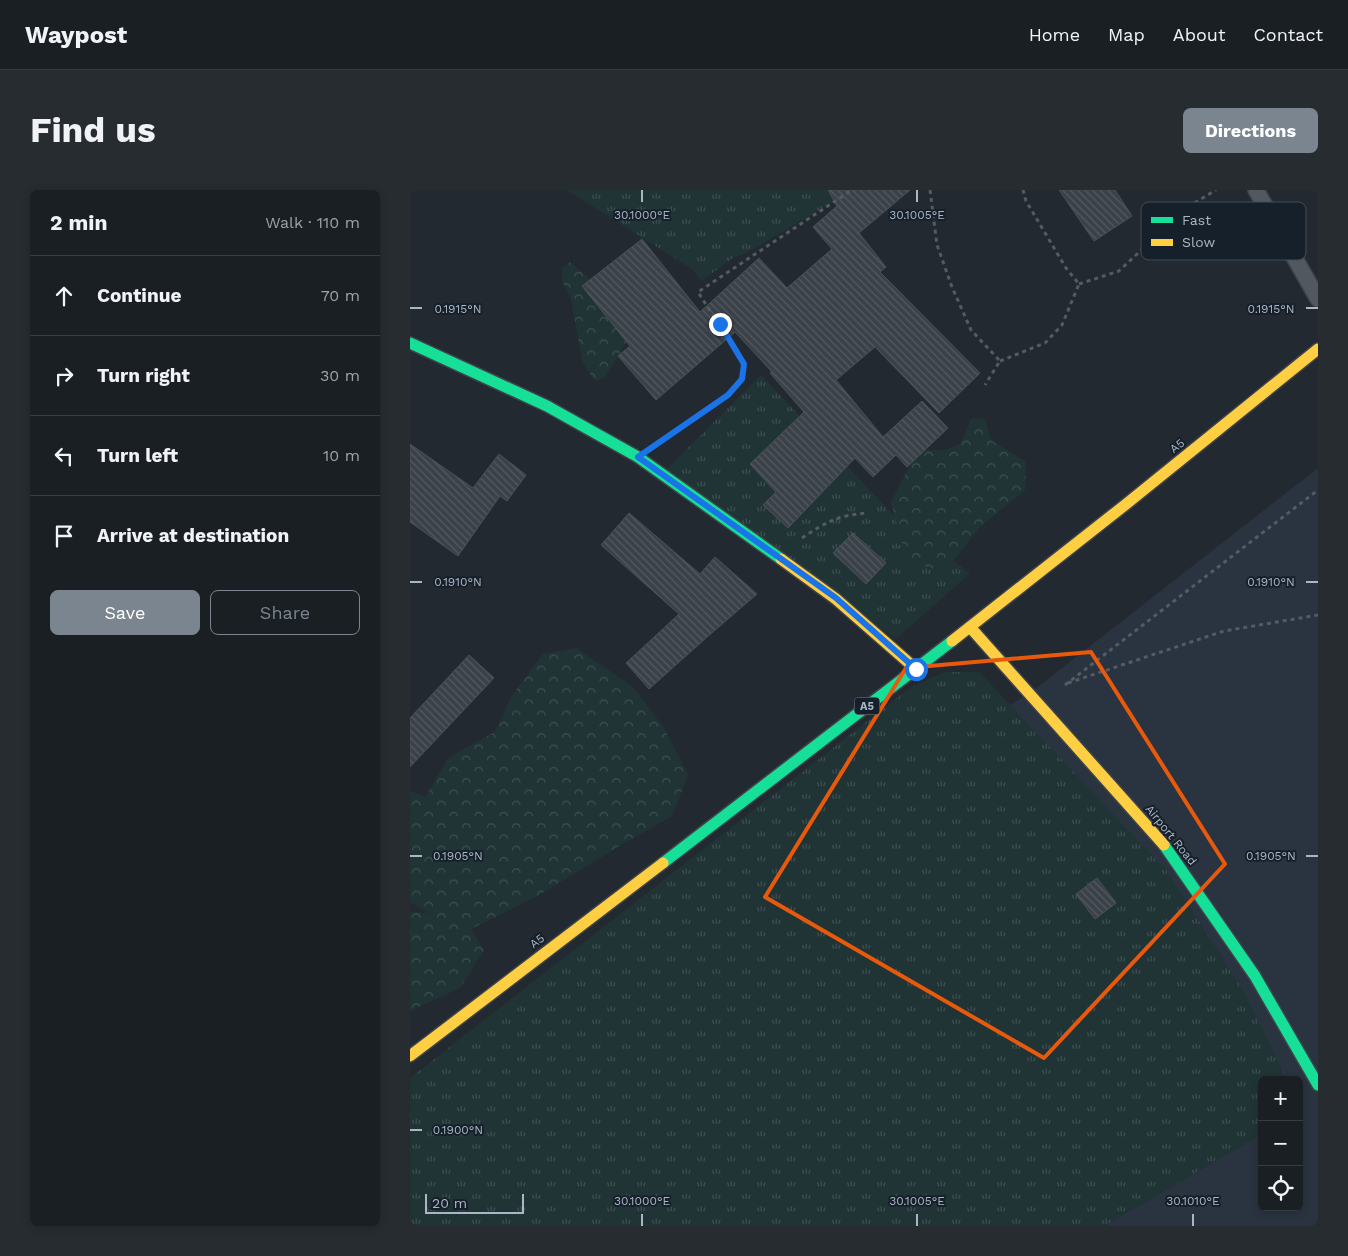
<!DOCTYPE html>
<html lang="en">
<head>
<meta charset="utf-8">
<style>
	body { margin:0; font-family:"Work Sans",sans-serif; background:#272c31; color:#f1f3f6 }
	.controls { position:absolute; right:15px; bottom:15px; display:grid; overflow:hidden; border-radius:8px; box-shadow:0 2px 8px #0003 }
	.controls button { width:45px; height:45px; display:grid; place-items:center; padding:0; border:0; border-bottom:1px solid #383d41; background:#1a1f24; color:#f1f3f6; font:25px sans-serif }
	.scale { position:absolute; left:15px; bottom:12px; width:99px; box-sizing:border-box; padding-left:5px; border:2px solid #aab6c4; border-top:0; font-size:14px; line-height:18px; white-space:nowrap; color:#aab6c4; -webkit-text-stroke:4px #16202a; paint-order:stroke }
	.stop { position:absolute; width:15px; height:15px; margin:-11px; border:4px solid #1a73e8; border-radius:50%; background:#fff }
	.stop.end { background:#1a73e8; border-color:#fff; box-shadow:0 1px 5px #0008 }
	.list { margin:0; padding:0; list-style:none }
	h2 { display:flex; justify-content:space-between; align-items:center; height:65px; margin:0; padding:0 20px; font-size:21px }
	h2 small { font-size:16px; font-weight:400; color:#9fa2a6 }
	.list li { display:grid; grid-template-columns:32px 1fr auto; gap:15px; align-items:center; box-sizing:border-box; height:80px; padding:0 20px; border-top:1px solid #383d41 }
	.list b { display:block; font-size:19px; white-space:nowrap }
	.list em { font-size:16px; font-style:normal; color:#9fa2a6 }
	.actions { display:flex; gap:10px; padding:15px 20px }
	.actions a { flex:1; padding:11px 0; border:1px solid #7b8590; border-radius:8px; text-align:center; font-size:18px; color:#7b8590 }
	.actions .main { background:#7b8590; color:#fff }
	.icon { flex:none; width:28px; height:28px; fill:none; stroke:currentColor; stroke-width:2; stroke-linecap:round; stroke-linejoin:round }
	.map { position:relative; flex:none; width:908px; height:1036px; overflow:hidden; border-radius:8px }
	header { display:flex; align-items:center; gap:30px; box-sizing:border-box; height:70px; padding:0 25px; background:#1a1f24; border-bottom:1px solid #383d41 }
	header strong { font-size:24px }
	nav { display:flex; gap:28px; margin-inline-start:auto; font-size:18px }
	.intro { display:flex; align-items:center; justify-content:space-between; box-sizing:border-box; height:120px; padding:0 30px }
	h1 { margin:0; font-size:35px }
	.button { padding:12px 22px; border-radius:8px; background:#7b8590; color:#fff; font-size:18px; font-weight:700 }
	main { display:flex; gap:30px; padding:0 30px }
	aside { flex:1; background:#1a1f24; border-radius:8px; box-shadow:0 2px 8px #0003 }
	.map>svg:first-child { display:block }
	.airport { fill:#293440 }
	.grass { fill:url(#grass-tufts) }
	.forest { fill:url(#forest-crowns) }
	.building { fill:url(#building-back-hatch); stroke:#4a5058 }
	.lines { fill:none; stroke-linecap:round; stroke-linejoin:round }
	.lane-casing { stroke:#3f444a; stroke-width:18 }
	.fast-casing { stroke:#3f444a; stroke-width:14 }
	.slow-casing { stroke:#3f444a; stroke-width:14 }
	.path { stroke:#545b62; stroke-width:3; stroke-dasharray:4 4; stroke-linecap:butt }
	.lane { stroke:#52585f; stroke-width:15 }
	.fast { stroke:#16e098; stroke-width:11 }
	.slow { stroke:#ffcf43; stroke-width:11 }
	.route { stroke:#1a73e8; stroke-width:6 }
	.marked { fill:none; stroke:#e8590c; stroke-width:4; stroke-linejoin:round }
	.ticks { fill:none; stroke:#aab6c4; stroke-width:2 }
	.labels { text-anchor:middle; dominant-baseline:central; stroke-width:4; stroke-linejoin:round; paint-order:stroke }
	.shield { fill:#16202a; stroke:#7e8996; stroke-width:1 }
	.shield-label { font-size:11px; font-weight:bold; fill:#aab6c4 }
	.street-label { font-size:12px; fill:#aab6c4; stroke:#16202a }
	.key { fill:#16202a; stroke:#424d58; stroke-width:1 }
	.key-label { font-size:14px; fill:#aab6c4 }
	.ticks-label { font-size:12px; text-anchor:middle; fill:#aab6c4; stroke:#16202a; stroke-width:4; stroke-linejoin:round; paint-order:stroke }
</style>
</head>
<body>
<header>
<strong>Waypost</strong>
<nav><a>Home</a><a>Map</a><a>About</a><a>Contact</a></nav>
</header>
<div class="intro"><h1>Find us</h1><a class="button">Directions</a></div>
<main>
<aside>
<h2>2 min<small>Walk · 110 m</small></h2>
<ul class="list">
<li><svg class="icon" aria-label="ahead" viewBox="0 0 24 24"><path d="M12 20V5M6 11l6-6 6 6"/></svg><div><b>Continue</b></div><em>70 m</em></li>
<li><svg class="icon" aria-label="right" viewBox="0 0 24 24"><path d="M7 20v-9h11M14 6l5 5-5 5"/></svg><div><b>Turn right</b></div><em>30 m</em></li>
<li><svg class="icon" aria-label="left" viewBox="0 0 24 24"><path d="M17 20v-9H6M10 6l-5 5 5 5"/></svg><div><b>Turn left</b></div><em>10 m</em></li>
<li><svg class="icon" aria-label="arrive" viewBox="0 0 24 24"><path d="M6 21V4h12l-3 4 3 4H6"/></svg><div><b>Arrive at destination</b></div></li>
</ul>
<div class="actions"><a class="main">Save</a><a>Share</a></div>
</aside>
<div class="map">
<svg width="908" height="1036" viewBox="0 0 908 1036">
	<defs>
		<pattern id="grass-tufts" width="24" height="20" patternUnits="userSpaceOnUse" patternTransform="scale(1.25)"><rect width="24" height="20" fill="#203436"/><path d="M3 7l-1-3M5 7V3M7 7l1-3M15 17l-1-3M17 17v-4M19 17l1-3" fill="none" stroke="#3e4f51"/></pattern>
		<pattern id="forest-crowns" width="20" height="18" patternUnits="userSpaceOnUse" patternTransform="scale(1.25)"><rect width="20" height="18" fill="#203436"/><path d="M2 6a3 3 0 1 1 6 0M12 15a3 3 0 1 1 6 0" fill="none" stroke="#3e4f51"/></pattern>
		<pattern id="building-back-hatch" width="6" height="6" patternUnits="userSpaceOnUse" patternTransform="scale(1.25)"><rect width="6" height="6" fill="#3b4148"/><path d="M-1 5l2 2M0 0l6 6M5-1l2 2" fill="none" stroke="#555a61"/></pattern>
	</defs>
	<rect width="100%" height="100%" fill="#232930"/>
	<path class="airport" d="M908,278V1036H694L852,944V1017H889V922L892,920L889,913V890H877L828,792L600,515L620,503Z"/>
	<g class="grass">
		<path d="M157,0H443L338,62L324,67L292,91L282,79Z"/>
		<path d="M351,185L488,330L560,383L486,449L256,280Z"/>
		<path d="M535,482H569L757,681L828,792L877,890H852V944L694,1036H0V888L501,497Z"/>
	</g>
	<g class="forest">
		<path d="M160,72L209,115L217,151L195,187L185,191L172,171L161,108L152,91V78Z"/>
		<path d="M562,228L575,229L581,250L616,272L615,300L571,336L535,381L497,373L481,312L508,260H535L550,254Z"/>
		<path d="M166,458L223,497L254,538L278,585L262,626L211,655L129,705L61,739L74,760L50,798L0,821V722L19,723L0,712V601L15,607L39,567L85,542L101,507L133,464Z"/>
	</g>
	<g class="building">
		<path d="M418,0H500L449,43L476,77L470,82L570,183L529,223L465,157L426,190L473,247L512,211L538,238L497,277L486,265L463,287L445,268L378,338L353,315L366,302L340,274L394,222L360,183L362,182L325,142L246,210L208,166L220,156L172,96L232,49L290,122L349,68L377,98L422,59L403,37L427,16Z"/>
		<path d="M649,0H705L722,26L684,51Z"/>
		<path d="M0,254L63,298L89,264L116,285L97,311L90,306L48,366L0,332Z"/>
		<path d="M219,323L290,384L305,367L347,404L296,448L239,499L216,473L269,424L191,355Z"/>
		<path d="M443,343L476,373L456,394L423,363Z"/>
		<path d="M59,465L84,488L0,577V528Z"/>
		<path d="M687,688L706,713L685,729L666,704Z"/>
	</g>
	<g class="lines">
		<g class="lane-casing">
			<path id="lane" d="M846,0L908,109"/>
		</g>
		<g class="fast-casing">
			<g id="fast">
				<path d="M0,153L137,216L228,267L371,369"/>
				<path d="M754,655L845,786L908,895"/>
				<path d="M253,673L542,451"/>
			</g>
		</g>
		<g class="slow-casing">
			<g id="slow">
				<path d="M371,369L426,409L506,479"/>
				<path d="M560,437L754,655"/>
				<path d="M542,451L715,315L908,159"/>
				<path d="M0,866L253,673"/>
			</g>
		</g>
		<g class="path">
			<path d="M520,0L527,55L542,97L561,140L590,171L575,195"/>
			<path d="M669,94L709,81L776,18L806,0"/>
			<path d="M590,171L635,153L652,135L669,94L656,78L616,11L613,0"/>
			<path d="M255,248L318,205L332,189L334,174L288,102L442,0"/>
			<path d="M392,348C416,332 428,325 458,323"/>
			<path d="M658,493L814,441L908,425"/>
			<path d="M655,495L908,300"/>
		</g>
		<use href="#lane" class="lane"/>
		<use href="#fast" class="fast"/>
		<use href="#slow" class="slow"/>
	</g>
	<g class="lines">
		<path class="route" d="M310,134L334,174L332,189L318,205L228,267L426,408L506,479"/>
	</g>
	<path class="marked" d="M681,462L815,674L634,868L355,707L496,478Z"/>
	<path class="ticks" d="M232,0V12M507,0V12M0,118H12M896,118H908M0,392H12M896,392H908M0,666H12M896,666H908M0,940H12M232,1024V1036M507,1024V1036M783,1024V1036"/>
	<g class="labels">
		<rect class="shield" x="444.5" y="507.5" width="25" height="17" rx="4"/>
		<g class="shield-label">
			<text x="457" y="516">A5</text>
		</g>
		<g class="street-label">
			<text transform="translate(767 256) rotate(-39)">A5</text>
			<text transform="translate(761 645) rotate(51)">Airport Road</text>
			<text transform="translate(127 751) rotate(-37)">A5</text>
		</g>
	</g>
	<rect x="731" y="12" width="165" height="58" rx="8" class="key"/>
	<rect x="741" y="27" width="22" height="6" fill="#16e098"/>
	<rect x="741" y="49" width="22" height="7" fill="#ffcf43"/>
	<g class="key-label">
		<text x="772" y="35">Fast</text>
		<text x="772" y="57">Slow</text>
	</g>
	<g class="ticks-label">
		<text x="232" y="29">30.1000°E</text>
		<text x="507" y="29">30.1005°E</text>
		<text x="48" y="123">0.1915°N</text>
		<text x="861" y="123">0.1915°N</text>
		<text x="48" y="396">0.1910°N</text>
		<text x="861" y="396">0.1910°N</text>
		<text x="48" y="670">0.1905°N</text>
		<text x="861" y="670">0.1905°N</text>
		<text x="48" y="944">0.1900°N</text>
		<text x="232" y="1015">30.1000°E</text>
		<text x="507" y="1015">30.1005°E</text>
		<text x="783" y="1015">30.1010°E</text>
	</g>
</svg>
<div class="controls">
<button>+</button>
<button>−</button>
<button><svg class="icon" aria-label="locate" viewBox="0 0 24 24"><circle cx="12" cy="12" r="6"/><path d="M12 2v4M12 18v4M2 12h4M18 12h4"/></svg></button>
</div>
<div class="scale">20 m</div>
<div class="stop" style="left:506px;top:479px"></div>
<div class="stop end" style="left:310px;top:134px"></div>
</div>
</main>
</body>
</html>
